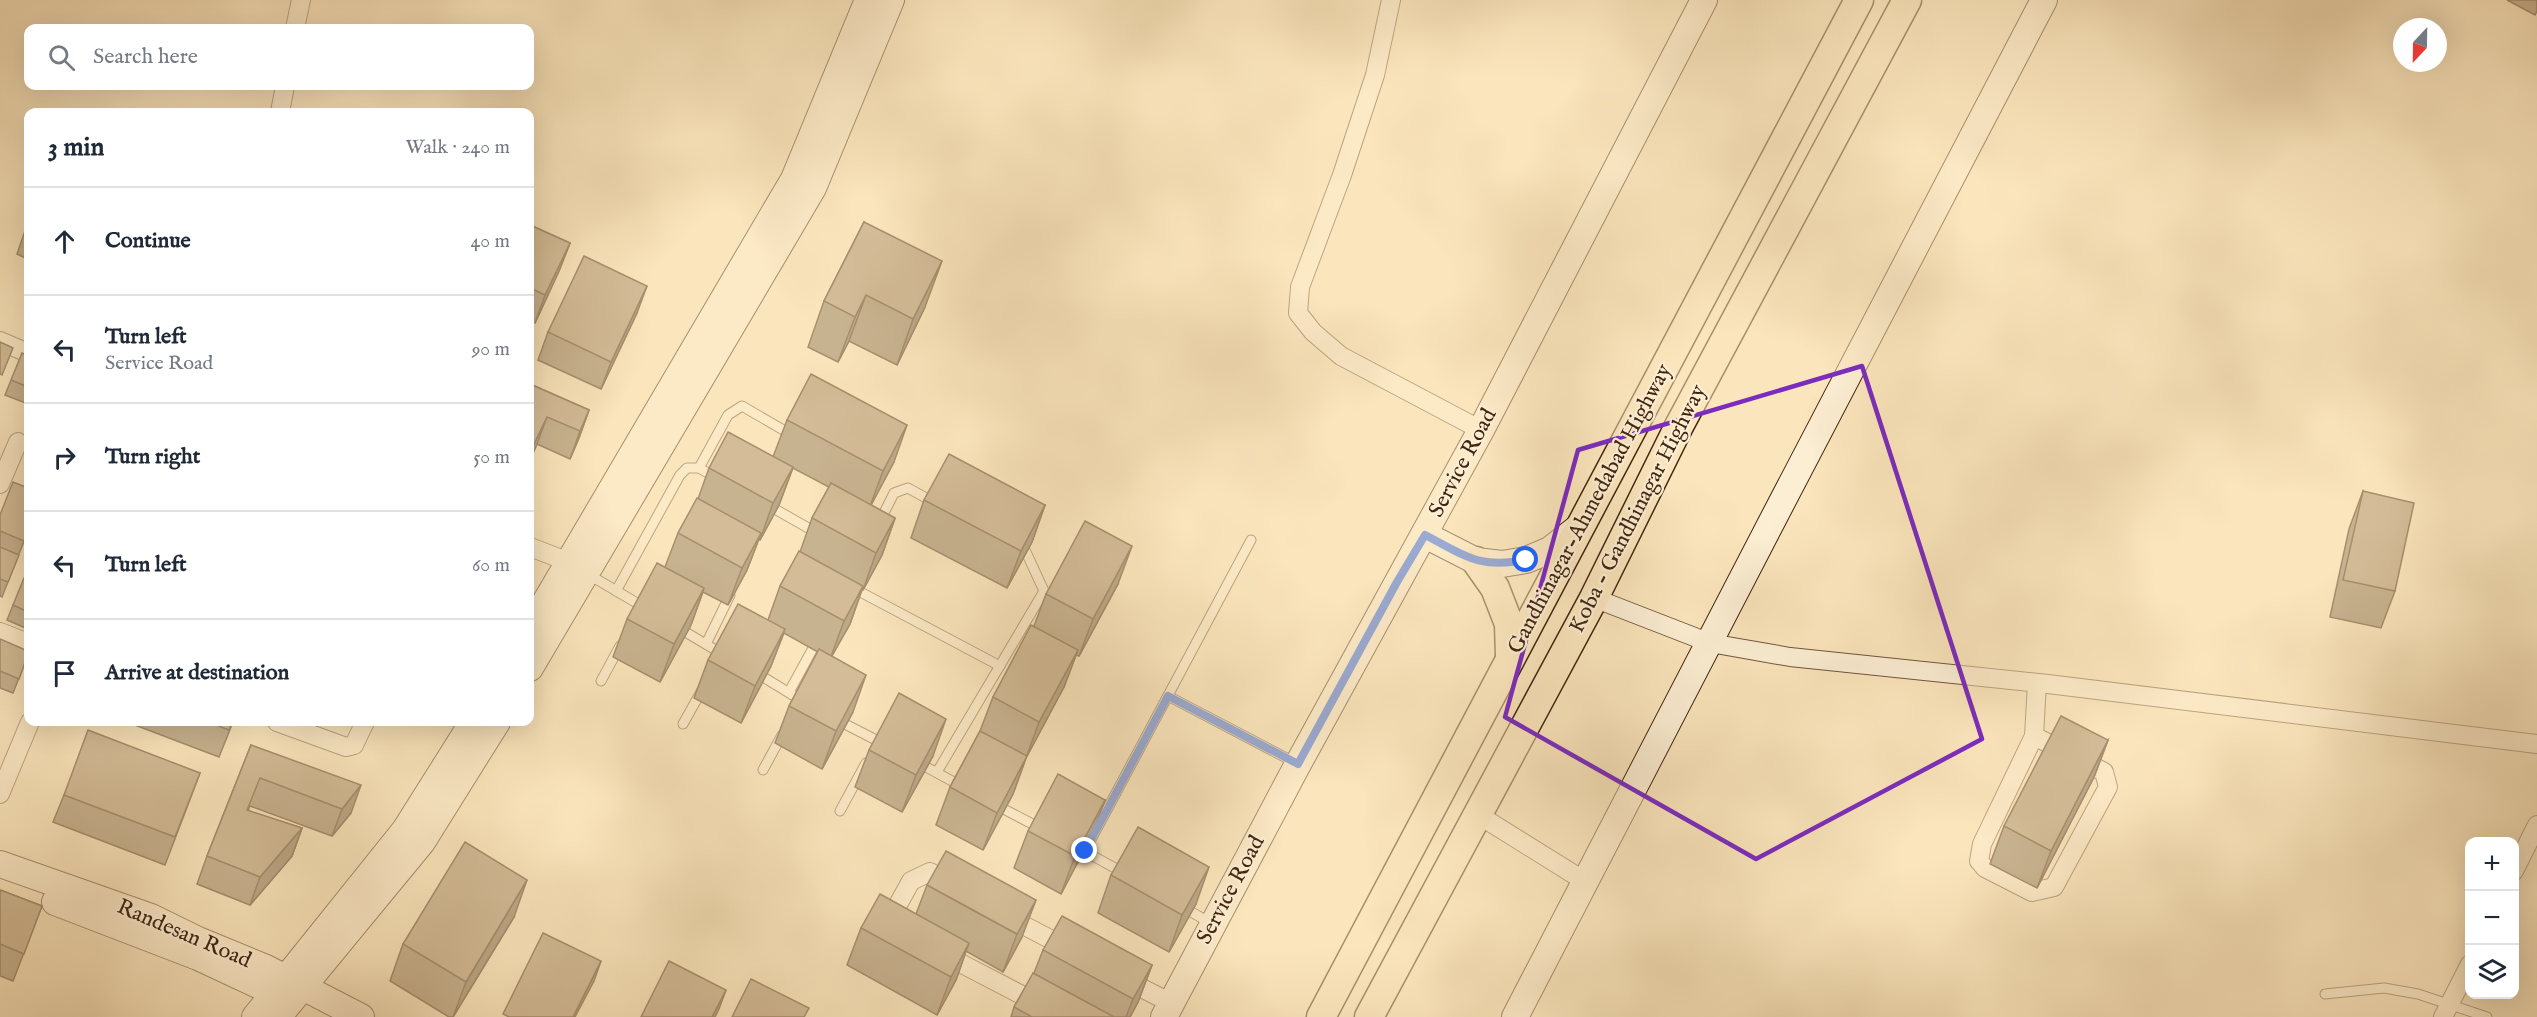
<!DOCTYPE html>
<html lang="en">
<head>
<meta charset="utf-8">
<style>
	body { margin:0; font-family:"IM FELL English",serif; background:#f6f6f7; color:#1f2937 }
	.controls { position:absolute; right:18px; bottom:18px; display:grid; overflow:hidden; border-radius:12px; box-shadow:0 6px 24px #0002 }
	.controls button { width:54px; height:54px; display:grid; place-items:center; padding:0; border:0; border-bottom:2px solid #e0e1e3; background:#fff; color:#1f2937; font:30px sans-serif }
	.compass { position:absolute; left:2393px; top:18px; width:54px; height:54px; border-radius:50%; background:#fff; box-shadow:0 6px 24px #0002; rotate:202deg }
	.stop { position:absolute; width:18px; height:18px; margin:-14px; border:4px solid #2563eb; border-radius:50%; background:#fff }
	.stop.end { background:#2563eb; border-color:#fff; box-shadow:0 2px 6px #0008 }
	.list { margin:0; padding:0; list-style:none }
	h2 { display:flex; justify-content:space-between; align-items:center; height:78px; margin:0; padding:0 24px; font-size:26px }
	h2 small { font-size:20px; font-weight:400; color:#747a83 }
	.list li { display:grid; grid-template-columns:39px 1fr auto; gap:18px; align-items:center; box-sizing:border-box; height:108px; padding:0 24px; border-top:2px solid #e0e1e3 }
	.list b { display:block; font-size:22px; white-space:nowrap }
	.list p { margin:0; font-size:20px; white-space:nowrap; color:#747a83 }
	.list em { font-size:20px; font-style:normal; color:#747a83 }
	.icon { flex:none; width:33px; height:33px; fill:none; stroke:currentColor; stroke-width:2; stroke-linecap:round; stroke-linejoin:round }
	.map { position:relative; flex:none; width:2537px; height:1017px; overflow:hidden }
	.search { position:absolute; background:#fff; box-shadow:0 6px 24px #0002; left:24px; top:24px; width:510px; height:66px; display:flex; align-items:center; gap:15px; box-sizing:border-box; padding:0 21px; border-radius:12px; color:#747a83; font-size:22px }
	.panel { position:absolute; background:#fff; box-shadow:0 6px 24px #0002; left:24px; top:108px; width:510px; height:618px; border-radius:12px }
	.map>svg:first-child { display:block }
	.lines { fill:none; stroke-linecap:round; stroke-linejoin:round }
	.lane-casing { stroke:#70563c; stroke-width:11 }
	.street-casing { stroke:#70563c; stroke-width:20 }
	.secondary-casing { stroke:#422611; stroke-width:28 }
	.primary-casing { stroke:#422611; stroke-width:31 }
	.lane { stroke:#fceed3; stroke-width:9 }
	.street { stroke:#fceed3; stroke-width:18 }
	.secondary { stroke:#fceed3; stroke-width:26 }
	.primary { stroke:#fbe5bc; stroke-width:28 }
	.wall { fill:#8b765b; stroke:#422611; stroke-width:1.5 }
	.shaded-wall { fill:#71604a; stroke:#422611; stroke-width:1.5 }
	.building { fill:#a2896a; stroke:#422611; stroke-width:1.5 }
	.route { stroke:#2563eb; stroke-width:8 }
	.marked { fill:none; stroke:#7b2cbf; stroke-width:4.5; stroke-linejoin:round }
	.labels { text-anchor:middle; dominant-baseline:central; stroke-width:4.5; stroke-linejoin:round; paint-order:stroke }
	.street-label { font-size:22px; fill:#422611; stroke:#fceed3 }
</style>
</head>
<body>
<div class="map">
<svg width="2537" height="1017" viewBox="0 0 2537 1017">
	<rect width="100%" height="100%" fill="#fbe5bc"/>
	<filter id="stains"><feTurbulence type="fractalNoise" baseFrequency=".00333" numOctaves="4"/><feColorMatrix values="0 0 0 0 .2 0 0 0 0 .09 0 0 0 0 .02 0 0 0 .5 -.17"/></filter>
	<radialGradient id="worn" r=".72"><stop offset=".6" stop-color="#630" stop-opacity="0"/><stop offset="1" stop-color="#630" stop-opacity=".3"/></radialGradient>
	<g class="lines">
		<g class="lane-casing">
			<g id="lane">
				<path d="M699,468L728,415L742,406L792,435"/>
				<path d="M766,504L817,533"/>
				<path d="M879,523L894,493L908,488L935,503"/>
				<path d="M586,573L647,609"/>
				<path d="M851,587L1000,666"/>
				<path d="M616,591L680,475L687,468H699L717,478"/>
				<path d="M677,627L724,655"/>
				<path d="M706,644L730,595"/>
				<path d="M755,672L804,702"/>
				<path d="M601,681L620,646"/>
				<path d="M789,692L818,639"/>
				<path d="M1168,696L1296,763"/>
				<path d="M837,720L884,744"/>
				<path d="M683,724L702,690"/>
				<path d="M917,762L963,787"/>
				<path d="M763,770L782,735"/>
				<path d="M937,772L1044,591L1026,552L1016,547"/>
				<path d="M996,805L1042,829"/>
				<path d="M840,811L866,763"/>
				<path d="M1073,845L1124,873"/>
				<path d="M1085,851L1251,540"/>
				<path d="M1183,907L1212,924"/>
				<path d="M2325,994L2384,988L2418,994L2487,1017"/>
			</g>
		</g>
		<g class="street-casing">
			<g id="street">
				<path d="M1391,0L1375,75L1342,175L1300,287L1298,313L1313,332L1341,356L1481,430"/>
				<path d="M295,28L301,0"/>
				<path d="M280,112L285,86"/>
				<path d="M0,341L28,353"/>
				<path d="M0,484L18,442"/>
				<path d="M530,547L569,562"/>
				<path d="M1594,598L1710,643L1790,657L2048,684L2537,744"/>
				<path d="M0,632L28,643"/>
				<path d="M277,722L346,747L354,745L365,722"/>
				<path d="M2034,736L2104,772L2108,787L2054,887L2032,892L1985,868L1979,861L1982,844L2034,736L2037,683"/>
				<path d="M0,794L30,722"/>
				<path d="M1477,814L1586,882"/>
				<path d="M2514,871L2537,825"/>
				<path d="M1006,916L1069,949"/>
				<path d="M891,926L889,921L911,881L930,872L953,886"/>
				<path d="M941,953L1064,1017"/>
				<path d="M1122,978L1171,1003"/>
				<path d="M2443,1017L2470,964"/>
			</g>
		</g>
		<g class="secondary-casing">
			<g id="secondary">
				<path d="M1425,535L1476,561L1502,564L1526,560L1550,550L1579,527"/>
				<path d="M530,628L794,179L868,0"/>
				<path d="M530,668L813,188L891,0"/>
				<path d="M0,864L151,917L198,940L266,968L361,1017"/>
				<path d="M55,902L198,957L290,1000"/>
				<path d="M255,1017L405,830L473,722"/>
				<path d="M278,1017L422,842L497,722"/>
				<path d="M1164,1017L1298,764L1481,430L1704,0"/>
				<path d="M1515,1017C1692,678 1865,338 2044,0"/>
			</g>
		</g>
		<g class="primary-casing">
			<g id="primary">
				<path d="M1476,561L1495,588L1509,624L1510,657"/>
				<path d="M1321,1017L1859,0"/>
				<path d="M1369,1017L1594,598L1679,426L1907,0"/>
			</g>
		</g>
		<use href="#lane" class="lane"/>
		<use href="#street" class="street"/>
		<use href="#secondary" class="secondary"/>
		<use href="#primary" class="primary"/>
	</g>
	<g class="wall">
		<path d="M2507,0H2537V11L2535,15Z"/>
		<path d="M28,222V259L17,254Z"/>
		<path d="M864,222L925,307L897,365L849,341L838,362L808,347L824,301Z"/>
		<path d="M530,225L570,243L559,271L535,323L530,320Z"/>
		<path d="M637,313L601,389L538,360L548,332Z"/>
		<path d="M28,356V404L5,395L11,380Z"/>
		<path d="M530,384L589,410L579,438L570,459L537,444L530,460Z"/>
		<path d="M787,420L894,462L871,505L895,518L882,555L863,590H862L850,624L832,656L853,712L822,769L775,743L789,706L818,652L784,633L771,666L741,723L694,698L708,660L768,620L780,586L800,552L812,518L829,487L793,468L779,505L760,540L759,539L747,570L728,605L703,592L691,625L660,682L613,657L627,619L665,567L678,533L698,499L709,468L773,457Z"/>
		<path d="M28,488V531L2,597L0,596V515Z"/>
		<path d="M2363,491L2395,591L2381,628L2330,617L2349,529Z"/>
		<path d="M924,500L1045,505L1032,542L1007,588L911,538Z"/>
		<path d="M28,580V629L7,620L13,605Z"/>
		<path d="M1118,584L1079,656L1076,655L1064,687L1026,758L1013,794L983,850L936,825L950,787L980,731L993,697L1034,626L1046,594Z"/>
		<path d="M0,641L28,655L13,693L0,688Z"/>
		<path d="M127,722H233L219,757Z"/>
		<path d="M2108,740L2094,777L2037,888L1990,864L2004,826Z"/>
		<path d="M251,745L351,813L332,836L250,806L248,811L302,828L292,856L250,905L197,884L207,856Z"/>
		<path d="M869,750L933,756L902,812L855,787Z"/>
		<path d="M200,773L165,865L53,822L64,795Z"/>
		<path d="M1105,800L1091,837L1061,894L1014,868L1028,831Z"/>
		<path d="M1111,875L1196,904L1169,952L1098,913Z"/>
		<path d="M927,885L1022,937L1003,972L966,951L956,980L937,1015L847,965L861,928L916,914Z"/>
		<path d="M0,890L42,906L13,981L0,976Z"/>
		<path d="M514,917L453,1017H449L390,981L403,944Z"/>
		<path d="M1043,950L1152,965L1138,1002L1130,1017H1011L1014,1007L1034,973Z"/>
	</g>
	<g class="shaded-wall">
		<path d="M570,243L559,271L535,323L545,295Z"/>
		<path d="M942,261L925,307L897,365L913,319Z"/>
		<path d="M647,286L637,313L601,389L611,362Z"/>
		<path d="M866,295L849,341L838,362L855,317Z"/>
		<path d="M589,410L579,438L570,459L580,431Z"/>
		<path d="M547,417L537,444L530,460V457L534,444Z"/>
		<path d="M907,425L894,462L869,509L883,471Z"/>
		<path d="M793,467L779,505L760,540L773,503Z"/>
		<path d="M1045,505L1032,542L1007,588L1021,551Z"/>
		<path d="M895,518L882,555L863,590L876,553Z"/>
		<path d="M761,533L747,570L728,605L742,568Z"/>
		<path d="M1132,546L1118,584L1079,656L1093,619Z"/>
		<path d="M863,586L850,624L830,659L844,621Z"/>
		<path d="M704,588L691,625L660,682L674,644Z"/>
		<path d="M785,629L771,666L741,723L755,686Z"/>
		<path d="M1078,650L1064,687L1026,758L1013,794L983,850L997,813L1026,758L1039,722Z"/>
		<path d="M866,675L853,712L822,769L836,731Z"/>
		<path d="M946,719L933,756L902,812L916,775Z"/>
		<path d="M2108,740L2094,777L2037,888L2051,851Z"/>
		<path d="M361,785L351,813L332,836L342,809Z"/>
		<path d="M1105,800L1091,837L1061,894L1075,856Z"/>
		<path d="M302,828L292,856L250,905L260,877Z"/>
		<path d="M1209,867L1196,904L1169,952L1182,915Z"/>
		<path d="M527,880L514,917L453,1017L466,982Z"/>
		<path d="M1036,900L1022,937L1003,972L1017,934Z"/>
		<path d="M969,943L956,980L937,1015L951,977Z"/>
		<path d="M601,961L594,981L575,1017H573Z"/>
		<path d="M1152,965L1138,1002L1130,1017H1126L1133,999Z"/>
		<path d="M726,990L719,1009L715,1017H712Z"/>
	</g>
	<g class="building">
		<path d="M864,222L942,261L913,319L866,295L855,317L824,301Z"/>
		<path d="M530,225L570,243L545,295L530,288Z"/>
		<path d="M584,256L647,286L611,362L548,332Z"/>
		<path d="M0,342L13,348L2,375L0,374Z"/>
		<path d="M22,353L28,356V387L11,380Z"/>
		<path d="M811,374L907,425L883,471L787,420Z"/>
		<path d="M530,384L589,410L580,431L547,417L534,444L530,442Z"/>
		<path d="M728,432L793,467L773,503L709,468Z"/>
		<path d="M949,454L1045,505L1021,551L924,500Z"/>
		<path d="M13,482L28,488V530L24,541L0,531V515Z"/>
		<path d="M831,483L895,518L876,553L812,518Z"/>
		<path d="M2363,491L2414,503L2395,591L2343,580Z"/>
		<path d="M697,498L761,533L742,568L678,533Z"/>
		<path d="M1085,521L1132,546L1093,619L1046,594Z"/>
		<path d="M0,547L19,555L8,582L0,579Z"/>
		<path d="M799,551L863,586L844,621L780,586Z"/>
		<path d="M657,563L704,588L674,644L627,619Z"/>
		<path d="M24,578L28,580V612L13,605Z"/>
		<path d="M738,604L785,629L755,686L708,660Z"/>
		<path d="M1031,625L1078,650L1039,722L993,697Z"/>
		<path d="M0,639L28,651V654L19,679L0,671Z"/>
		<path d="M819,649L866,675L836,731L789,706Z"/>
		<path d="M899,693L946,719L916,775L869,750Z"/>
		<path d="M2061,716L2108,740L2051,851L2004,826Z"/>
		<path d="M208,722H232L229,730Z"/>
		<path d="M88,730L200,773L175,837L64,795Z"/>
		<path d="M980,731L1027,756L997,813L950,787Z"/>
		<path d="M251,745L361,785L342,809L260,778L247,810L302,828L260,877L207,856Z"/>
		<path d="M1058,774L1105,800L1075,856L1028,831Z"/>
		<path d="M1138,827L1209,867L1182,915L1111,875Z"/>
		<path d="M465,842L527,880L466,982L403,944Z"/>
		<path d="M946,851L1036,900L1017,934L927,885Z"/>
		<path d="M0,890L42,906L24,954L0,944Z"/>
		<path d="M880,894L969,943L951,977L861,928Z"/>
		<path d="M1062,916L1152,965L1133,999L1043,950Z"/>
		<path d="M543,933L601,961L573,1017H509L503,1014Z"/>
		<path d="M669,961L726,990L712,1017H641Z"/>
		<path d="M1033,973L1114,1017H1032L1014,1007Z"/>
		<path d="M751,979L809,1008L804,1017H732Z"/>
	</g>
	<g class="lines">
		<path class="route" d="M1085,851L1168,696L1298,764L1397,582L1425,535C1466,556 1478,569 1526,560"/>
	</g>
	<path d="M0 0H2537V1017H0ZM1862,366L1982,739L1756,859L1505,717L1578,450Z" fill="#fbe5bc" fill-opacity=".55" fill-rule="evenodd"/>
	<path class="marked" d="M1862,366L1982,739L1756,859L1505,717L1578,450Z"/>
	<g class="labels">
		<g class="street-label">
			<text transform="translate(1463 463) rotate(-62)">Service Road</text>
			<text transform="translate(1590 509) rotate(-62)">Gandhinagar-Ahmedabad Highway</text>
			<text transform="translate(1638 509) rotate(-63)">Koba - Gandhinagar Highway</text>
			<text transform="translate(1231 890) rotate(-62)">Service Road</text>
			<text transform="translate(184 934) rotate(23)">Randesan Road</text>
		</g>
	</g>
	<rect width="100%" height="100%" filter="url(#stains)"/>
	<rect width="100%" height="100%" fill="url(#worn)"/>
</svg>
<div class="controls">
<button>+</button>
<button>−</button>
<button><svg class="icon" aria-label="layers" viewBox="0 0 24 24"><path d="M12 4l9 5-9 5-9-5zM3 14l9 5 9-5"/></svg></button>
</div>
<svg class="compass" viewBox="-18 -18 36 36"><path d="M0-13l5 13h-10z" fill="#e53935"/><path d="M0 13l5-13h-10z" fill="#747a83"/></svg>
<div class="stop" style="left:1526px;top:560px"></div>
<div class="stop end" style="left:1085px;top:851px"></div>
<div class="search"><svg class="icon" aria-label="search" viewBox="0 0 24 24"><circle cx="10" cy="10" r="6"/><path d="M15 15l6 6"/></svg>Search here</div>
<section class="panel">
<h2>3 min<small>Walk · 240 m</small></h2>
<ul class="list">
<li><svg class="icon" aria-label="ahead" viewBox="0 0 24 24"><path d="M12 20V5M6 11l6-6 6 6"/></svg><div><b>Continue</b></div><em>40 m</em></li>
<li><svg class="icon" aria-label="left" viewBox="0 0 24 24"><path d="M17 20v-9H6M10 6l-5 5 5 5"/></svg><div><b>Turn left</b><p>Service Road</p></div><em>90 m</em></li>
<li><svg class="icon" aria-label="right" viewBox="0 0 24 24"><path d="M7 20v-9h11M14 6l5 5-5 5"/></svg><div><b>Turn right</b></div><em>50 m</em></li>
<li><svg class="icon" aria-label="left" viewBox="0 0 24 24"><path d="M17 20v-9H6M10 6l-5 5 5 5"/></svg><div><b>Turn left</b></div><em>60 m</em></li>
<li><svg class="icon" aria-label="arrive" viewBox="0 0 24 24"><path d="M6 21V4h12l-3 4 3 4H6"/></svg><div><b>Arrive at destination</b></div></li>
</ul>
</section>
</div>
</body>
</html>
